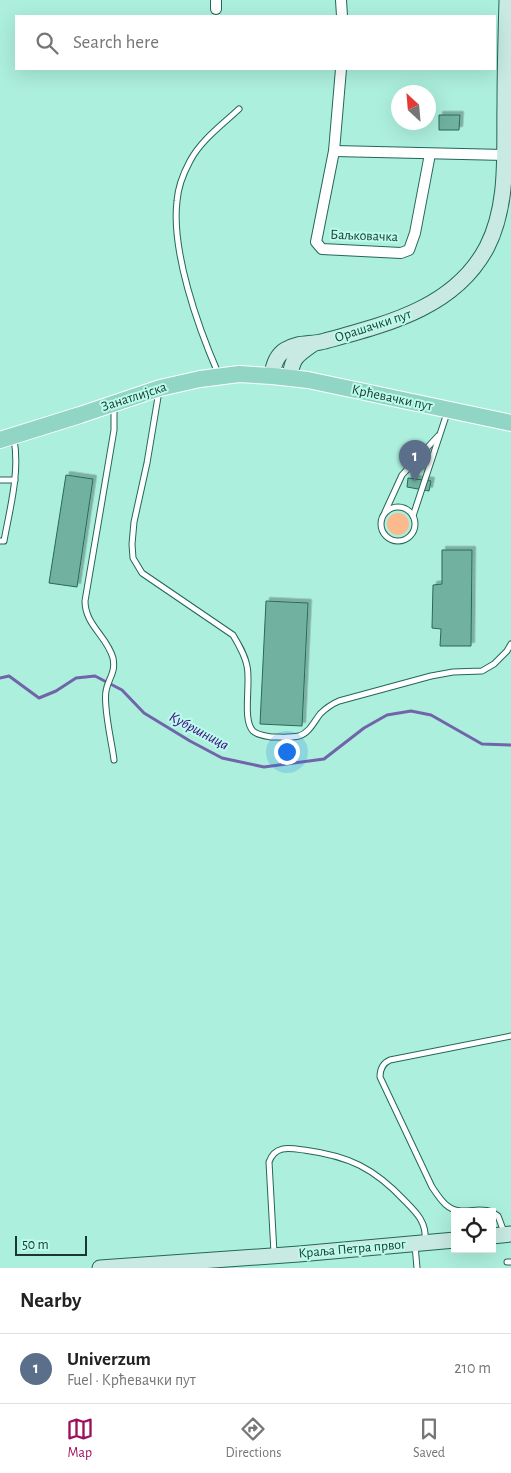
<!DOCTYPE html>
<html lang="en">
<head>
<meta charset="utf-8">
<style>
	body { margin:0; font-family:"Alegreya Sans",sans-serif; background:#f6f6f6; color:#222 }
	.controls { position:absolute; right:15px; bottom:15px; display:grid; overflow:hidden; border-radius:0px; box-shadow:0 5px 20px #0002 }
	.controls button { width:45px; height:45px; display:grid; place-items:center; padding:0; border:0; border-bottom:1px solid #e0e0e0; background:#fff; color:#222; font:25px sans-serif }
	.compass { position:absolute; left:391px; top:85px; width:45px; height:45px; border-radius:50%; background:#fff; box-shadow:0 5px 20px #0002; rotate:334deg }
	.scale { position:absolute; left:15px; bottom:12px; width:72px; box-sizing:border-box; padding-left:5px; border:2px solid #1c3730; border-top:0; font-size:14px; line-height:18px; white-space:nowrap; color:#1c3730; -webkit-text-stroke:4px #b9fce9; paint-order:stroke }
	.you { position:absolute; left:286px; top:751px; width:18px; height:18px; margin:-12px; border:4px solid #fff; border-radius:50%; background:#1a73e8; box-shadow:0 0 0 8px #1a73e833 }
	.badge { display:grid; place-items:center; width:32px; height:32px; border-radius:50%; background:#9d0f5c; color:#fff; font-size:16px; font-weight:700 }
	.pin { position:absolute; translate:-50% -41px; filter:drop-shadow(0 1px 2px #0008) }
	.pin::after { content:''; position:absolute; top:26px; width:18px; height:15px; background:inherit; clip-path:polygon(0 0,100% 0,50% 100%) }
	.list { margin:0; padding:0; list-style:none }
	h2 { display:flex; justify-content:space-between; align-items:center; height:65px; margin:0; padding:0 20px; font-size:21px }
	h2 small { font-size:16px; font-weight:400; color:#767676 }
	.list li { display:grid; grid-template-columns:32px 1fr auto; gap:15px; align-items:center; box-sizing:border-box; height:70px; padding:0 20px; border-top:1px solid #e0e0e0 }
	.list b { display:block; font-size:19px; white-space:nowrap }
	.list p { margin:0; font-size:16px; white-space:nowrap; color:#767676 }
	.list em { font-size:16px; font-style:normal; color:#767676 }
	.icon { flex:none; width:28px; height:28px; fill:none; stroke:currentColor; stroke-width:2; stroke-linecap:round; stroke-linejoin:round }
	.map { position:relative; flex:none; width:511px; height:1268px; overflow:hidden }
	.search { position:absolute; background:#fff; box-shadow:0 5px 20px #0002; left:15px; right:15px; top:15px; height:55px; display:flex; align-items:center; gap:12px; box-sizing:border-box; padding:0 18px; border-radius:0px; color:#767676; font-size:19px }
	.sheet { height:135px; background:#fff }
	nav { display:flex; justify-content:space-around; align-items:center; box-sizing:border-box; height:70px; border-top:1px solid #e0e0e0; background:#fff; font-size:14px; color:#767676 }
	nav a { display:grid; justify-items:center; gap:2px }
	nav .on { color:#9d0f5c }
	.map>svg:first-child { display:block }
	.green { fill:#fcb98d }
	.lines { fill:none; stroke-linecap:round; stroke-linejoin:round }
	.stream { stroke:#7164aa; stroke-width:3 }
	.building { fill:#70b1a0; stroke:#276a5a; filter:url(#shadow) }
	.lane-casing { stroke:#236757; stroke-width:7 }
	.street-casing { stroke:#236757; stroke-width:12 }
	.secondary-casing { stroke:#236757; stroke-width:17 }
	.primary-casing { stroke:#fff; stroke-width:18 }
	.lane { stroke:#fff; stroke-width:5 }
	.street { stroke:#fff; stroke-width:10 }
	.secondary { stroke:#c8eae2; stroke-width:15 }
	.primary { stroke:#91d5c5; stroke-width:16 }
	.labels { text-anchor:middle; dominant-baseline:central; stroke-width:4; stroke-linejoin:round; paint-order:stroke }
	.street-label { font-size:14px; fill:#1c3730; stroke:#b9fce9 }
	.water-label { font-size:15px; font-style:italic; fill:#400083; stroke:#b9fce9 }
</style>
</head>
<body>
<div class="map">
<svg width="511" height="1268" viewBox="0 0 511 1268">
	<defs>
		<filter id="shadow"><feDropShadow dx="3.5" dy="-3.5" stdDeviation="0" flood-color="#0004"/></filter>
	</defs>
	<rect width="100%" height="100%" fill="#acefdc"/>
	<circle class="green" cx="398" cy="524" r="11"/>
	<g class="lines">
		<path class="stream" d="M0,678L9,676L39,698L56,691L76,678L95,676L122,690L144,713L190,741L222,758L264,767L324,759L364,728L387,715L411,711L431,715L482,744L511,745"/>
	</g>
	<g class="building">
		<path d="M439,115H460L459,130H439Z"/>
		<path d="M66,475L93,479L77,587L49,583Z"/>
		<path d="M408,478L431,481L429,491L407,487Z"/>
		<path d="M442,550H472L471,646H440L441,629L432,628L433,585L442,584Z"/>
		<path d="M266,601L308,603L302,726L260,724Z"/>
	</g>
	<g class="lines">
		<g class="lane-casing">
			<g id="lane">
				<path d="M218,373C198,327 171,251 177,201C178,187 183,174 190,161C201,140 222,125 239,109"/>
				<path d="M159,391L147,463L134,522L132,544L133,558L142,573L233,635C239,645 245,655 247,666C251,683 242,720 253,731C257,735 266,736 271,737C280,737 290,738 299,736C309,733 314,722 320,714C326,708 332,704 339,701L431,676L453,672L482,671L494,664L507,651L511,644"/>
				<path d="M114,406V430L85,601C85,625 107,636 113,658C116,674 108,678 106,691C103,707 112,743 114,760"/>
				<path d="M0,480H15"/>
				<circle cx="398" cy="524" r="17"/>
				<path d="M385,512L402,475L438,436"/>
				<path d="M413,516L447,413"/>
				<path d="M0,541H4C10,508 20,472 14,439"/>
				<path d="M492,1212C482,1208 474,1211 463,1211C448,1212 440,1199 432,1187L380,1077C380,1068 383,1063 390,1060L511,1036"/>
				<path d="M492,1212L498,1216L504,1232"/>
				<path d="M415,1245L417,1268"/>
				<path d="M274,1253L269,1162C275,1145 289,1148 304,1150C349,1156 374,1168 405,1201C417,1213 427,1223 425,1241"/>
				<path d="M507,1262H511"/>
			</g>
		</g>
		<g class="street-casing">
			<g id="street">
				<path d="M216,0V9"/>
				<path d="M341,0L342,16"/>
				<path d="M341,69L334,151L316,242L322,249L401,253L409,250L415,233L430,154"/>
				<path d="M334,151L505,155"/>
			</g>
		</g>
		<g class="secondary-casing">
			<g id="secondary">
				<path d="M272,376C273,366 276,356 285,350C297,342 312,345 325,341C387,324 455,308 487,247C509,204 504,153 505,106C505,71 506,35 507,0"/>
				<path d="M290,377C292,358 297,355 313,344"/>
				<path d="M492,1236L511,1234"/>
				<path d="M100,1268L299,1254L455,1240"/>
			</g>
		</g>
		<g class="primary-casing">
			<path id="primary" d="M0,440L80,415L160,388L200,379L239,374L272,376L308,380L511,423"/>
		</g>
		<use href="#lane" class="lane"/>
		<use href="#street" class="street"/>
		<use href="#secondary" class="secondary"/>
		<use href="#primary" class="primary"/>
	</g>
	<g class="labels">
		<g class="street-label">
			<text transform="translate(364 236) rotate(2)">Баљковачка</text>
			<text transform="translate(373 326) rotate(-18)">Орашачки пут</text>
			<text transform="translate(134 397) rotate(-18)">Занатлијска</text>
			<text transform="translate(392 398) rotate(12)">Крћевачки пут</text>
			<text transform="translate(352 1249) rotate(-5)">Краља Петра првог</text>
		</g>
		<g class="water-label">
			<text transform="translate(199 731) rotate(28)">Кубршница</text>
		</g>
	</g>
</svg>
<div class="controls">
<button><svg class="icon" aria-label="locate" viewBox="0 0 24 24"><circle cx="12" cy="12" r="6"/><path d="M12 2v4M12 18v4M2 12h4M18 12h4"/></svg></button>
</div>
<svg class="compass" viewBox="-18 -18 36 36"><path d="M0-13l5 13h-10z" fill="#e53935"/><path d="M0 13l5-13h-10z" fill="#767676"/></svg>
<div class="scale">50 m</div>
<div class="you"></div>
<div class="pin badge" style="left:415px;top:481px;background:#5c6f8a">1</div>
<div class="search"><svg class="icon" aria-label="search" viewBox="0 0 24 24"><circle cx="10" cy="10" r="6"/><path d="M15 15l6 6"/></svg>Search here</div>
</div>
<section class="sheet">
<h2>Nearby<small></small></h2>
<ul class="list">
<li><span class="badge" style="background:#5c6f8a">1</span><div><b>Univerzum</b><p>Fuel · Крћевачки пут</p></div><em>210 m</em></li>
</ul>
</section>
<nav>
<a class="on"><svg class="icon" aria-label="map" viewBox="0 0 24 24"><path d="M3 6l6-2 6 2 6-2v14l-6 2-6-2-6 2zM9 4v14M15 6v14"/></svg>Map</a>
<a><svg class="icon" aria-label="directions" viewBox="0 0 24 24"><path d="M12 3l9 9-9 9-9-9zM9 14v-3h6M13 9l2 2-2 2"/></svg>Directions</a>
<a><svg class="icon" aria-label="saved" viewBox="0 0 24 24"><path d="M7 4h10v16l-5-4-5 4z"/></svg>Saved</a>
</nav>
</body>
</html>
